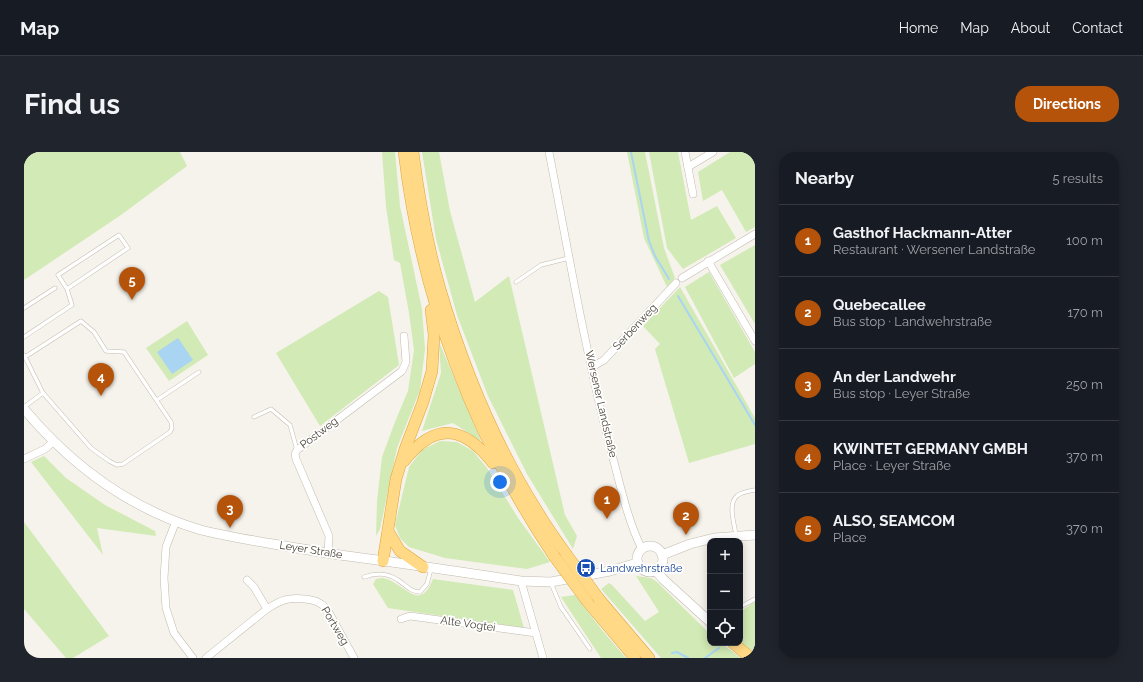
<!DOCTYPE html>
<html lang="en">
<head>
<meta charset="utf-8">
<style>
	body { margin:0; font-family:Raleway,sans-serif; background:#20242c; color:#f1f3f6 }
	.controls { position:absolute; right:12px; bottom:12px; display:grid; overflow:hidden; border-radius:8px; box-shadow:0 2px 10px #0003 }
	.controls button { width:36px; height:36px; display:grid; place-items:center; padding:0; border:0; border-bottom:1px solid #363941; background:#171b24; color:#f1f3f6; font:20px sans-serif }
	.you { position:absolute; left:476px; top:330px; width:14px; height:14px; margin:-10px; border:3px solid #fff; border-radius:50%; background:#1a73e8; box-shadow:0 0 0 6px #1a73e833 }
	.badge { display:grid; place-items:center; width:26px; height:26px; border-radius:50%; background:#b45309; color:#fff; font-size:13px; font-weight:700 }
	.pin { position:absolute; translate:-50% -33px; filter:drop-shadow(0 1px 2px #0008) }
	.pin::after { content:''; position:absolute; top:21px; width:14px; height:12px; background:inherit; clip-path:polygon(0 0,100% 0,50% 100%) }
	.list { margin:0; padding:0; list-style:none }
	h2 { display:flex; justify-content:space-between; align-items:center; height:52px; margin:0; padding:0 16px; font-size:17px }
	h2 small { font-size:13px; font-weight:400; color:#9ea1a6 }
	.list li { display:grid; grid-template-columns:26px 1fr auto; gap:12px; align-items:center; box-sizing:border-box; height:72px; padding:0 16px; border-top:1px solid #363941 }
	.list b { display:block; font-size:15px; white-space:nowrap }
	.list p { margin:0; font-size:13px; white-space:nowrap; color:#9ea1a6 }
	.list em { font-size:13px; font-style:normal; color:#9ea1a6 }
	.icon { flex:none; width:22px; height:22px; fill:none; stroke:currentColor; stroke-width:2; stroke-linecap:round; stroke-linejoin:round }
	.map { position:relative; flex:none; width:731px; height:506px; overflow:hidden; border-radius:16px }
	header { display:flex; align-items:center; gap:24px; box-sizing:border-box; height:56px; padding:0 20px; background:#171b24; border-bottom:1px solid #363941 }
	header strong { font-size:19px }
	nav { display:flex; gap:22px; margin-inline-start:auto; font-size:14px }
	.intro { display:flex; align-items:center; justify-content:space-between; box-sizing:border-box; height:96px; padding:0 24px }
	h1 { margin:0; font-size:28px }
	.button { padding:10px 18px; border-radius:16px; background:#b45309; color:#fff; font-size:14px; font-weight:700 }
	main { display:flex; gap:24px; padding:0 24px }
	aside { flex:1; background:#171b24; border-radius:16px; box-shadow:0 2px 10px #0003 }
	.map>svg:first-child { display:block }
	.green { fill:#d2eab5 }
	.water { fill:#a9d4f2 }
	.lines { fill:none; stroke-linecap:round; stroke-linejoin:round }
	.stream { stroke:#a9d4f2; stroke-width:2 }
	.service-casing { stroke:#c2bbae; stroke-width:4.5 }
	.minor-casing { stroke:#c2bbae; stroke-width:8 }
	.tertiary-casing { stroke:#c2bbae; stroke-width:10 }
	.trunk-casing { stroke:#e0a43c; stroke-width:12 }
	.service { stroke:#fff; stroke-width:3.5 }
	.minor { stroke:#fff; stroke-width:7 }
	.tertiary { stroke:#fff; stroke-width:9 }
	.trunk { stroke:#ffd985; stroke-width:11 }
	.trunk-bridge-casing { stroke:#e0a43c; stroke-width:12; stroke-linecap:butt }
	.trunk-bridge { stroke:#ffd985; stroke-width:11 }
	.labels { text-anchor:middle; dominant-baseline:central; stroke-width:3.5; stroke-linejoin:round; paint-order:stroke }
	.street-label { font-size:11px; fill:#4b4439; stroke:#fff }
	.transit-label { font-size:11px; fill:#164399; stroke:#fff; text-anchor:start }
</style>
</head>
<body>
<header>
<strong>Map</strong>
<nav><a>Home</a><a>Map</a><a>About</a><a>Contact</a></nav>
</header>
<div class="intro"><h1>Find us</h1><a class="button">Directions</a></div>
<main>
<div class="map">
<svg width="731" height="506" viewBox="0 0 731 506">
	<rect width="100%" height="100%" fill="#f6f3ec"/>
	<g class="green">
		<path d="M0,0H156L163,14L97,63L0,128Z"/>
		<path d="M358,0H371L376,54L398,157L401,197L396,238L373,296L356,377L352,384L353,349L358,305L371,270L384,239L390,198L385,161L376,111L370,108L362,55Z"/>
		<path d="M398,0H415L426,59L451,150L485,124L541,363L553,384L549,397L503,322L464,244L433,163L412,87Z"/>
		<path d="M603,0H621L640,96L651,126L643,135L620,86Z"/>
		<path d="M625,0H654L667,68L693,54L712,86L659,117L643,96Z"/>
		<path d="M706,0H731V75L722,80L698,38L679,49L674,20Z"/>
		<path d="M731,93V172L696,113Z"/>
		<path d="M685,120L731,200V212L710,226L661,135Z"/>
		<path d="M656,135L731,266V292L665,311L631,197L636,192L619,174Z"/>
		<path d="M355,139L364,145L375,213L296,274L252,201Z"/>
		<path d="M163,169L184,203L145,229L122,196Z"/>
		<path d="M415,190L457,289L429,271L398,279L417,221Z"/>
		<path d="M416,289L433,290L449,299L463,316L494,366L526,410L503,417L421,406L385,395L376,386L371,373L385,315L398,298Z"/>
		<path d="M20,304L42,326L81,353L131,379L132,384L73,376L79,403L7,310Z"/>
		<path d="M0,370L85,484L49,506H42L0,457Z"/>
		<path d="M612,424L627,426L633,430L686,482V491H697L717,506H637L577,437L585,431L588,433L621,469L635,460Z"/>
		<path d="M358,426C380,429 395,463 409,427L489,438L500,476L364,456L349,432L352,427Z"/>
		<path d="M551,443L578,478L602,506H577L537,445Z"/>
		<path d="M731,449V503L716,491V460Z"/>
	</g>
	<path class="water" d="M154,186L169,208L148,222L133,200Z"/>
	<g class="lines">
		<g class="stream">
			<path d="M607,0L625,89L631,104L645,127"/>
			<path d="M654,144L731,273"/>
			<path d="M648,501L653,500L664,506"/>
			<path d="M681,506L695,496"/>
		</g>
		<g class="service-casing">
			<g id="service">
				<path d="M492,130L517,113L545,106"/>
				<path d="M0,156L31,136"/>
				<path d="M0,185L48,153L43,137L34,123L95,83L104,96L43,137"/>
				<path d="M0,203L19,241L67,296L85,309L93,313L99,312L146,280L148,276L147,270L100,200L82,199L70,180L57,169L1,205"/>
				<path d="M133,248L175,220"/>
				<path d="M0,255L19,241"/>
				<path d="M230,265L247,257L266,273L273,298"/>
				<path d="M712,384C711,373 703,352 713,344C717,340 725,339 731,338"/>
				<path d="M340,425C351,421 364,421 374,428C382,433 386,440 396,440L403,432L407,417"/>
				<path d="M527,431L537,455L566,497"/>
				<path d="M716,455L731,447"/>
			</g>
		</g>
		<g class="minor-casing">
			<g id="minor">
				<path d="M525,0C544,98 561,198 586,295C595,327 603,368 618,397"/>
				<path d="M661,0L669,42"/>
				<path d="M664,15L689,0"/>
				<path d="M684,109L731,189"/>
				<path d="M658,126L731,82"/>
				<path d="M568,215L580,208L652,131"/>
				<path d="M0,307L21,297L29,290"/>
				<path d="M152,369L142,395L140,426L142,456L150,481L169,506"/>
				<path d="M304,401L305,384L272,307L271,302L273,298L378,219L382,210L380,184"/>
				<path d="M223,428L230,435L243,457"/>
				<path d="M497,429L519,506"/>
				<path d="M377,467L386,464L512,481"/>
				<path d="M182,506L243,457C257,448 264,445 281,447C291,448 296,450 303,457L330,506"/>
			</g>
		</g>
		<g class="tertiary-casing">
			<g id="tertiary">
				<path d="M0,257C47,313 106,357 177,378C201,384 225,388 249,392C278,397 308,402 338,406C391,413 444,421 497,429L527,430L586,419L613,411"/>
				<circle cx="626" cy="407" r="13"/>
				<path d="M638,403L666,392L690,386L731,383"/>
				<path d="M632,419L639,427L686,470"/>
			</g>
		</g>
		<g class="trunk-casing">
			<g id="trunk">
				<path d="M380,0C397,145 449,283 530,404"/>
				<path d="M389,0C395,46 403,92 416,137C439,215 471,293 515,362C523,376 533,389 542,402"/>
				<path d="M380,309C411,270 439,273 469,311"/>
				<path d="M364,379L376,399L399,415"/>
				<path d="M359,409L372,327L381,297L399,250L408,219L410,183L407,158"/>
				<path d="M575,447L625,506"/>
				<path d="M563,449L611,506"/>
				<path d="M709,491L727,506"/>
			</g>
		</g>
		<use href="#service" class="service"/>
		<use href="#minor" class="minor"/>
		<use href="#tertiary" class="tertiary"/>
		<use href="#trunk" class="trunk"/>
		<g class="trunk-bridge-casing">
			<g id="trunk-bridge">
				<path d="M542,402L575,447"/>
				<path d="M530,404L563,449"/>
			</g>
		</g>
		<use href="#trunk-bridge" class="trunk-bridge"/>
	</g>
	<defs>
		<g id="bus-disc" transform="scale(1)"><circle r="9.5" fill="#1a4fb4" stroke="#fff"/><path d="M-5-6H5V4H4V6H2V4H-2V6H-4V4H-5ZM-3.5-4V0h7V-4ZM-3.5 1.2v1.5H-2V1.2ZM2 1.2v1.5H3.5V1.2Z" fill="#fff"/></g>
	</defs>
	<g fill-rule="evenodd">
		<use href="#bus-disc" x="562" y="416"/>
	</g>
	<g class="labels">
		<g class="street-label">
			<text transform="translate(611 175) rotate(-47)">Serbenweg</text>
			<text transform="translate(577 252) rotate(77)">Wersener Landstraße</text>
			<text transform="translate(295 281) rotate(-37)">Postweg</text>
			<text transform="translate(287 398) rotate(9)">Leyer Straße</text>
			<text transform="translate(444 472) rotate(8)">Alte Vogtei</text>
			<text transform="translate(311 474) rotate(59)">Portweg</text>
		</g>
		<g class="transit-label">
			<text x="576" y="416">Landwehrstraße</text>
		</g>
	</g>
</svg>
<div class="controls">
<button>+</button>
<button>−</button>
<button><svg class="icon" aria-label="locate" viewBox="0 0 24 24"><circle cx="12" cy="12" r="6"/><path d="M12 2v4M12 18v4M2 12h4M18 12h4"/></svg></button>
</div>
<div class="you"></div>
<div class="pin badge" style="left:583px;top:367px">1</div>
<div class="pin badge" style="left:662px;top:383px">2</div>
<div class="pin badge" style="left:206px;top:376px">3</div>
<div class="pin badge" style="left:77px;top:244px">4</div>
<div class="pin badge" style="left:108px;top:148px">5</div>
</div>
<aside>
<h2>Nearby<small>5 results</small></h2>
<ul class="list">
<li><span class="badge">1</span><div><b>Gasthof Hackmann-Atter</b><p>Restaurant · Wersener Landstraße</p></div><em>100 m</em></li>
<li><span class="badge">2</span><div><b>Quebecallee</b><p>Bus stop · Landwehrstraße</p></div><em>170 m</em></li>
<li><span class="badge">3</span><div><b>An der Landwehr</b><p>Bus stop · Leyer Straße</p></div><em>250 m</em></li>
<li><span class="badge">4</span><div><b>KWINTET GERMANY GMBH</b><p>Place · Leyer Straße</p></div><em>370 m</em></li>
<li><span class="badge">5</span><div><b>ALSO, SEAMCOM</b><p>Place</p></div><em>370 m</em></li>
</ul>
</aside>
</main>
</body>
</html>
